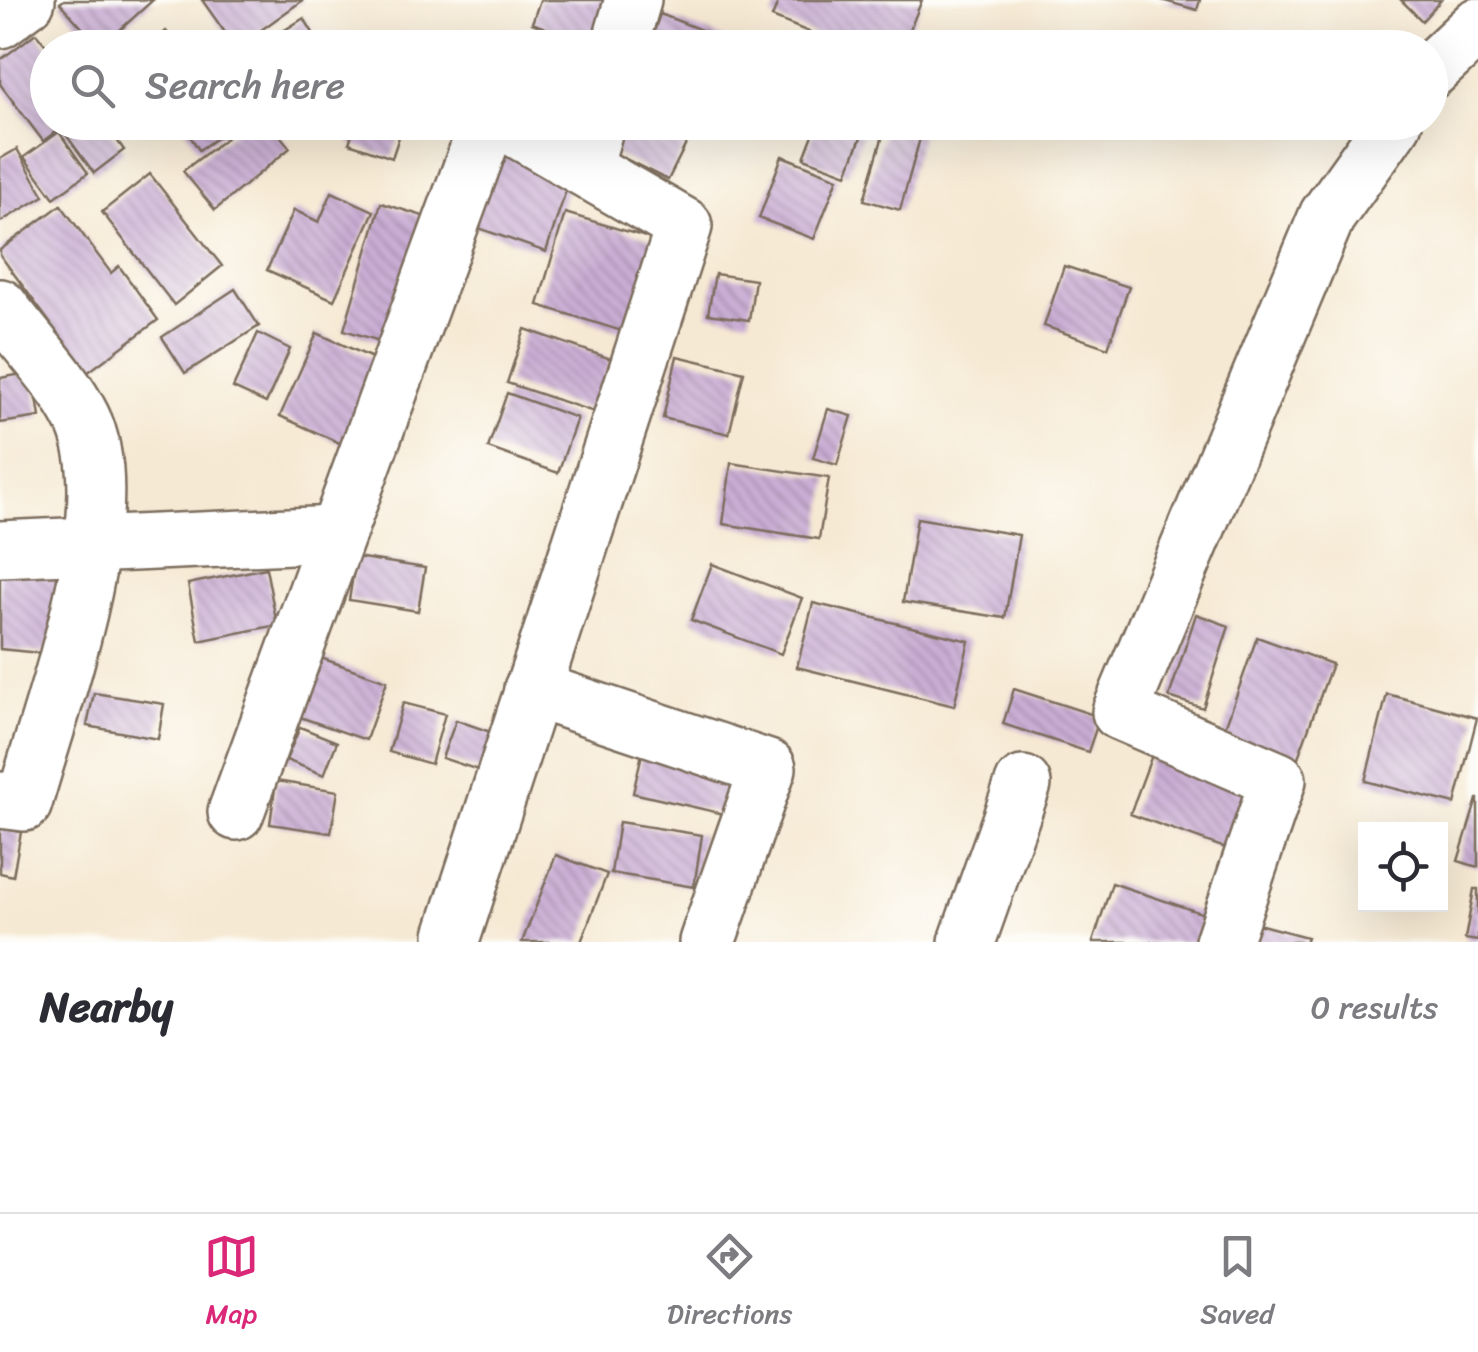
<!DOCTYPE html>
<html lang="en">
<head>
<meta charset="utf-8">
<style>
	body { margin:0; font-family:Sriracha,sans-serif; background:#f7f7f7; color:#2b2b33 }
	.controls { position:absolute; right:30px; bottom:30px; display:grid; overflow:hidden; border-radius:0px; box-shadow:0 10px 40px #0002 }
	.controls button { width:90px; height:90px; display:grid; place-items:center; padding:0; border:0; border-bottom:2px solid #e1e1e2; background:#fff; color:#2b2b33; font:50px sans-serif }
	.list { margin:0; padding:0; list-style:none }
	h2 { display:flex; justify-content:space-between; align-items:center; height:130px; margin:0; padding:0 40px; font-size:42px }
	h2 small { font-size:32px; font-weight:400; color:#7c7c81 }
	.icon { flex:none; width:55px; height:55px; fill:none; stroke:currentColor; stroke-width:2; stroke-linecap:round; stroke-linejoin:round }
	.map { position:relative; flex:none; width:1478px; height:942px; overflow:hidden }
	.search { position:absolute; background:#fff; box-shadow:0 10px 40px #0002; left:30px; right:30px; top:30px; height:110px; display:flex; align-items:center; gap:25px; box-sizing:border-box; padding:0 35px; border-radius:55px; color:#7c7c81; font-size:38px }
	.sheet { height:270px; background:#fff }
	nav { display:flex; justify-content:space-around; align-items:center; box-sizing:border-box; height:140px; border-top:2px solid #e1e1e2; background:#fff; font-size:28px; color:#7c7c81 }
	nav a { display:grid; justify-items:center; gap:5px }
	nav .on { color:#db2777 }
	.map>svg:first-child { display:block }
	.building { fill:url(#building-back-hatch) }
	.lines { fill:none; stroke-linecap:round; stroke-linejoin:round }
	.minor-casing { stroke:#7c6d5d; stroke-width:60 }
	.minor { stroke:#fff; stroke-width:55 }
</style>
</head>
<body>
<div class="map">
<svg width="1478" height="942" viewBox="0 0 1478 942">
	<defs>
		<pattern id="building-back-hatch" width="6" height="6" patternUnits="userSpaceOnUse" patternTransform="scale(2.5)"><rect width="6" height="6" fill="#caaed5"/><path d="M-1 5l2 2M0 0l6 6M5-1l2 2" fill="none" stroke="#a58eac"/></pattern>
	</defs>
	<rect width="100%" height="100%" fill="#fdfcf7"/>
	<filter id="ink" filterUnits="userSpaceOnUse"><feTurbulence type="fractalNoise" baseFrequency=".01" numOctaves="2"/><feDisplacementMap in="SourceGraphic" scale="20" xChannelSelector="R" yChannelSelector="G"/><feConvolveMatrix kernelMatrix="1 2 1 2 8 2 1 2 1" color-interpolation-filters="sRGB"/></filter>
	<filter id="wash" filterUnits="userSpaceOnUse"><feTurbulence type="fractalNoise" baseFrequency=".0048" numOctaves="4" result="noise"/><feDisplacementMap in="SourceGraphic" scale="40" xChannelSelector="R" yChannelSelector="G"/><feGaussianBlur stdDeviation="2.25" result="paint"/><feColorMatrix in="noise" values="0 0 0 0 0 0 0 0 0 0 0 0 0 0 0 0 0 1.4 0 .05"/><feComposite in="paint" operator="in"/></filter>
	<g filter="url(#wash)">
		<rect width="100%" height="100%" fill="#f6e9d3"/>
		<g id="blocks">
			<g class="building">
				<path d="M64,0H153L100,48L60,3Z"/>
				<path d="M202,0H303L236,48Z"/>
				<path d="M540,0H621L598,48L532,23Z"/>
				<path d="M779,0H922L906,39L911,41L909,48H848L772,17Z"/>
				<path d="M1161,0H1200L1197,10Z"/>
				<path d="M1401,0H1441L1422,21Z"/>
				<path d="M660,14L746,47V48H648Z"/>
				<path d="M304,18L322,48H256Z"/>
				<path d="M166,31L180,48H147Z"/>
				<path d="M36,33L48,48V122H104L124,150L94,173L61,128L43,141L0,84V60Z"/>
				<path d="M181,122H240L199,150Z"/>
				<path d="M247,122H269L290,148L215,210L183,171Z"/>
				<path d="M356,122H404L392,158L349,143Z"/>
				<path d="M627,122H697L668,180L612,152Z"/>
				<path d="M867,122L847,174L804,158L814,132L791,123Z"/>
				<path d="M887,122L924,124L900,210L864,200Z"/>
				<path d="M59,132L88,173L54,198L24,157Z"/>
				<path d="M17,149L44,196L0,222V159Z"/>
				<path d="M495,152L570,178L546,252L470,225Z"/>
				<path d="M782,156L838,178L814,239L759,218Z"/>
				<path d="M150,174L222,266L174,305L102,212Z"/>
				<path d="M332,192L374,211L334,300L267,270L294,210L319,222Z"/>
				<path d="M381,203L436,220L399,347L344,330Z"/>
				<path d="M61,205L111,273L119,266L158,320L87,373L0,255V250Z"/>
				<path d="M565,213L656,240L628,333L538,305Z"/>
				<path d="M1064,266L1129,287L1108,348L1044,326Z"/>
				<path d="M715,274L755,280L749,320L708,314Z"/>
				<path d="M235,289L259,326L185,373L162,337Z"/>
				<path d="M525,329L611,359L594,412L507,383Z"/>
				<path d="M258,333L290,349L266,403L233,388Z"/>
				<path d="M317,333L381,362L344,445L280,416Z"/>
				<path d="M677,356L744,372L729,434L663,418Z"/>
				<path d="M33,372L40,417L0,423V378Z"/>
				<path d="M507,393L577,418L558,473L488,448Z"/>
				<path d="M828,409L852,416L837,465L813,458Z"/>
				<path d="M731,463L829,478L819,539L723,524Z"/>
				<path d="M917,518L1019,535L1005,618L903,602Z"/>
				<path d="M356,557L425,568L418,611L349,600Z"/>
				<path d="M0,560L68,567L59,655L0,649Z"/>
				<path d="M712,564L802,598L781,654L691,620Z"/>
				<path d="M266,568L277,625L199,641L188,584Z"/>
				<path d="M813,603L969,641L954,706L797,667Z"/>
				<path d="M1196,614L1229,626L1203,708L1169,697Z"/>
				<path d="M1257,637L1332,664L1296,763L1222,736Z"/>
				<path d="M315,656L387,681L366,740L294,715Z"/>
				<path d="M1014,689L1100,717L1088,752L1003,724Z"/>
				<path d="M94,693L164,704L158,739L87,726Z"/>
				<path d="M1387,694L1477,718L1455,804L1365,781Z"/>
				<path d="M403,703L445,714L431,764L389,752Z"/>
				<path d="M456,720L499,735L487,773L442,758Z"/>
				<path d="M300,727L337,742L324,775L286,760Z"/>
				<path d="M644,745L739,767L728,815L633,793Z"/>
				<path d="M1152,755L1258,793L1236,852L1130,814Z"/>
				<path d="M276,781L338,791L331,833L270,824Z"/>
				<path d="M1477,799H1478V867L1458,861Z"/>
				<path d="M619,822L702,835L694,887L611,873Z"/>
				<path d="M0,828L21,832L13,876L0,873Z"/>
				<path d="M556,855L607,874L581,942H522Z"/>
				<path d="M1112,883L1204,914L1195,942H1093Z"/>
				<path d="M1474,889H1478V941L1465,939Z"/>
				<path d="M1235,918L1307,937L1305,942H1229Z"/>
			</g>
		</g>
	</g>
	<g filter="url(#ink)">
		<use href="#blocks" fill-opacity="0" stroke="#7c6d5d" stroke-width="2.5"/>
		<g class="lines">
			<g class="minor-casing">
				<g id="minor">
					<path d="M0,20L27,0"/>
					<path d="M619,48L633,0"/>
					<path d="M1430,71L1478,26"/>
					<path d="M584,167L597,122"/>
					<path d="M0,307C26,342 63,379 82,418C127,508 51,706 24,803L0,800"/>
					<path d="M0,549L336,534"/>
					<path d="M532,689L768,768L707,942"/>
					<path d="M236,812L488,122"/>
					<path d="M453,935L684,226L504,122"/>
					<path d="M967,942L1023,784"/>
					<path d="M1223,942L1278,780L1120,712L1327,216L1394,122"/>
				</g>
			</g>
			<use href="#minor" class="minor"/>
		</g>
	</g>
</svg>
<div class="controls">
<button><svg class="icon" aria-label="locate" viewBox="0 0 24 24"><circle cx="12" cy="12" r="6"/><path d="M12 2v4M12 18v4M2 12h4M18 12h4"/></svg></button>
</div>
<div class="search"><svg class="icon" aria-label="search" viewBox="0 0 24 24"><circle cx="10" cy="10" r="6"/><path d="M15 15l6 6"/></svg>Search here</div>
</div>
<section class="sheet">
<h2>Nearby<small>0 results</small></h2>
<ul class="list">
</ul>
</section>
<nav>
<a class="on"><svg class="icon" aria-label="map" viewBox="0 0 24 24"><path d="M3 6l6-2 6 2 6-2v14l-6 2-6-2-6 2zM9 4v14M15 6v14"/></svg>Map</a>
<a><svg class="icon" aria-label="directions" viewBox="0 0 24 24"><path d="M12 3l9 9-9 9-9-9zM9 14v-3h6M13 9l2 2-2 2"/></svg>Directions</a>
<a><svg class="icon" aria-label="saved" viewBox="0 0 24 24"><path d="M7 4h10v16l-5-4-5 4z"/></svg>Saved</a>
</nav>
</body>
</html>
